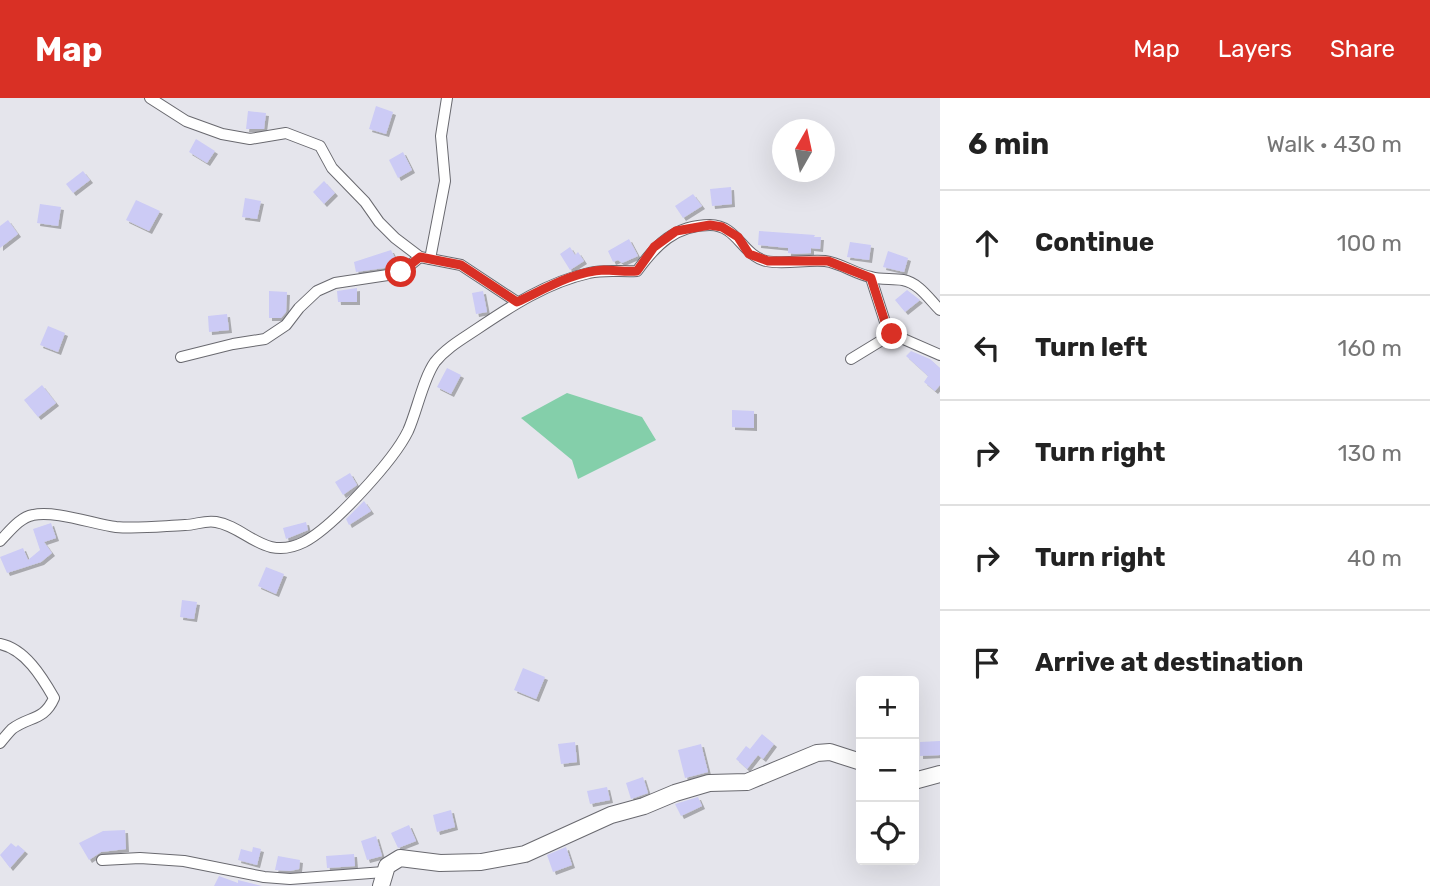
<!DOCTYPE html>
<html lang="en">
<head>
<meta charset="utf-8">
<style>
	body { margin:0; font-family:Rubik,sans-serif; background:#f6f6f6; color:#222 }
	.controls { position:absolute; right:21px; bottom:21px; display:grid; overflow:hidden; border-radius:7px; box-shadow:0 7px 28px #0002 }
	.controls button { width:63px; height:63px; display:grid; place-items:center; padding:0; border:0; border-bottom:2px solid #e0e0e0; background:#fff; color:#222; font:35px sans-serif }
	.compass { position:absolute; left:772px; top:21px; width:63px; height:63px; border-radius:50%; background:#fff; box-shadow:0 7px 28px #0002; rotate:9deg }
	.stop { position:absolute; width:21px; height:21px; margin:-16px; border:5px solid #d93025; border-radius:50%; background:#fff }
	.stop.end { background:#d93025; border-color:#fff; box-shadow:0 2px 7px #0008 }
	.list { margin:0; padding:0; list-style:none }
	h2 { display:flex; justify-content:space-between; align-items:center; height:91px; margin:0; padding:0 28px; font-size:30px }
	h2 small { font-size:23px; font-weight:400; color:#767676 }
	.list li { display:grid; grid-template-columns:46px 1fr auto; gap:21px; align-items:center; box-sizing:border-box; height:105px; padding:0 28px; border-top:2px solid #e0e0e0 }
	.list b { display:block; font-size:26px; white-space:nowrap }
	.list em { font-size:23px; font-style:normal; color:#767676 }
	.icon { flex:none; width:38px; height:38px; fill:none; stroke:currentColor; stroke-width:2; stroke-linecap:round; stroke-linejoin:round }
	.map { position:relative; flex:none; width:940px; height:788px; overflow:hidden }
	header { display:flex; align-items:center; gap:42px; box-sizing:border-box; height:98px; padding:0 35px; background:#d93025; color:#fff }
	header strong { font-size:33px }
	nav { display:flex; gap:38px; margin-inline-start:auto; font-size:24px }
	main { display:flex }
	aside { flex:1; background:#fff }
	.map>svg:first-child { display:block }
	.green { fill:#84cfaa }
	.building { fill:#cccbf5; filter:url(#shadow) }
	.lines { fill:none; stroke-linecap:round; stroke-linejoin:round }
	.street-casing { stroke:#69696f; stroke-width:12 }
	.secondary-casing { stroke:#69696f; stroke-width:18 }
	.street { stroke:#fff; stroke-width:10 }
	.secondary { stroke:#fff; stroke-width:16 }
	.route { stroke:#d93025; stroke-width:9 }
</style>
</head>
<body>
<header>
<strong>Map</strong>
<nav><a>Map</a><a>Layers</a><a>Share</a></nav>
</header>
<main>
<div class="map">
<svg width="940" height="788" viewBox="0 0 940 788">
	<defs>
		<filter id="shadow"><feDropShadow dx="3" dy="3" stdDeviation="0" flood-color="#0004"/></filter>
	</defs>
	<rect width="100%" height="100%" fill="#e5e5ec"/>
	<path class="green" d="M567,295L642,319L656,342L578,381L572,362L521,320Z"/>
	<g class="building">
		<path d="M376,8L393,14L386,36L369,31Z"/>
		<path d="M248,13L266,15L264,31H246Z"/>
		<path d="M196,41L215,53L207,65L189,54Z"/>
		<path d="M403,54L412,72L398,80L389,62Z"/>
		<path d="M83,73L90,82L73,95L66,86Z"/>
		<path d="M324,83L335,95L324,106L313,94Z"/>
		<path d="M731,89L732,106L712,108L710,91Z"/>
		<path d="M693,96L702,108L683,120L675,108Z"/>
		<path d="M245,100L261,103L257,121L242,119Z"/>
		<path d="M136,102L160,113L149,133L126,122Z"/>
		<path d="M40,106L61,109L58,128L37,125Z"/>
		<path d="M8,122L18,136L0,150V128Z"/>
		<path d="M759,133L815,137L814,139H821L820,151L811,150V155L795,156L788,155V150L758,147Z"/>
		<path d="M629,141L638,158L622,165L618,162L613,164L608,153Z"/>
		<path d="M850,144L871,147L869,162L847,159Z"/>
		<path d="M570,149L575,157L578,154L584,163L570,172L560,156Z"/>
		<path d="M391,152L397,164L384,170L356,174L354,164Z"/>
		<path d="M888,153L908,160L904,174L883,169Z"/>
		<path d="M357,190V204H338L337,193Z"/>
		<path d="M907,192L920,202L905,214L895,202Z"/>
		<path d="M269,193L287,194L286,214L281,220H269Z"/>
		<path d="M483,193L487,214L476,216L472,195Z"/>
		<path d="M227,216L229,232L209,234L208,218Z"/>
		<path d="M48,228L65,235L58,254L40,247Z"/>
		<path d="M911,253L930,261L940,270V287L935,293L924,284L928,278L906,258Z"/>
		<path d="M447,270L461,277L451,296L437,289Z"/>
		<path d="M42,287L56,305L38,319L24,302Z"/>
		<path d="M732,312L754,313V330L732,329Z"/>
		<path d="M350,375L357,387L343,397L335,384Z"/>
		<path d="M364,403L371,413L349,427L346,421Z"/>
		<path d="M306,424L308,432L286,441L283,430Z"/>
		<path d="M51,425L56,440L44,444L52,455L41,464L7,475L0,459L23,450L28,462L40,452L33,431Z"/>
		<path d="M266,469L284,476L276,496L258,488Z"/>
		<path d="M182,502L197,504L194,521L180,519Z"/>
		<path d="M523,570L545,579L536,601L514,592Z"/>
		<path d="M762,636L774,646L763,661L758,657L747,671L736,661L746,648L750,651Z"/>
		<path d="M940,643V657L920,658V644Z"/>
		<path d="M575,644L577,664L561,666L558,646Z"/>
		<path d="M701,646L708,674L685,680L678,652Z"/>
		<path d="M643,679L648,695L631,701L626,685Z"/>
		<path d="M607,689L610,702L590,706L587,693Z"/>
		<path d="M698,699L702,708L681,718L675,706Z"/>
		<path d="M451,712L455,729L437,734L433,717Z"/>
		<path d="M409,727L416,743L398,750L391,735Z"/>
		<path d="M125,732L126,751L101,754L89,762L79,745L103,733Z"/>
		<path d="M376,738L382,758L367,762L361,743Z"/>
		<path d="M11,745L16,749L18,747L25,753L10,770L0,757Z"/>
		<path d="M253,749L261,751L257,767L238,762L241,751L252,754Z"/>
		<path d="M566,749L572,767L553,774L547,757Z"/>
		<path d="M354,756L355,768L327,770L326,758Z"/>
		<path d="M278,758L300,762L299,771L290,773L275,772Z"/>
		<path d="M219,778L238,785V782L262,788H214Z"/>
	</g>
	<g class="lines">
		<g class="street-casing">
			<g id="street">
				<path d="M150,0L186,23L222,36L250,41L286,35L320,48L332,70L365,104L379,124L395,140L420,159L461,167L517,204"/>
				<path d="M430,161L445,83L441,38L447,0"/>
				<path d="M871,180L885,224L892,236L940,257"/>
				<path d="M181,259L233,246L265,241L286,227L299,210L317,193L335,185L401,175L420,159"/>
				<path d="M851,261L892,236"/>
				<path d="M0,443C9,434 20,419 33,417C54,412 94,426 116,429C138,431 163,428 185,427C196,427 204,422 216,424C247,429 264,464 304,444C333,429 394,362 408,333C417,313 423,281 435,264C446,250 462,241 477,231C511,208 548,184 589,175C605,171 621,174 637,173C656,147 675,127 710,127C737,127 742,157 766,163C784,167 807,161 825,163C841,165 855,176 871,179C881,182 893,180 903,182C919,185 929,201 940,212"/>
				<path d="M0,546C25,551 42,579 54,600C44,623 29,618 12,631C8,635 4,640 0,645"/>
				<path d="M102,762L140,760L184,763L264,779L290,781L384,774"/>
			</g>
		</g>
		<g class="secondary-casing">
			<g id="secondary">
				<path d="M914,683L940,676"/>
				<path d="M381,788L387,768L400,760L440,765L481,764L525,756L611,717L644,708L675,695L709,685L747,684L817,655L830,654L861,664"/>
			</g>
		</g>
		<use href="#street" class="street"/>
		<use href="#secondary" class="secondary"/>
	</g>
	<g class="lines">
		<path class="route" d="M401,174L420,159L461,167L517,204C543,192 574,173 604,172C615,172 626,174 637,173L654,149L676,133L710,127L722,129L738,139L749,156L768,163H828L871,180L885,224L892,236"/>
	</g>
</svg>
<div class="controls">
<button>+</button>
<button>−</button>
<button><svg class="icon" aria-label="locate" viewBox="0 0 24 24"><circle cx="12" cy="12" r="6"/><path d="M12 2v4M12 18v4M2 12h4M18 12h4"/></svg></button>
</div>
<svg class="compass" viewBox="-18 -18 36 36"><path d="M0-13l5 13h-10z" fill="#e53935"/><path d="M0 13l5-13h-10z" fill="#767676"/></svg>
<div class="stop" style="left:401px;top:174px"></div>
<div class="stop end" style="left:892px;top:236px"></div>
</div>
<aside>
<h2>6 min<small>Walk · 430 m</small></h2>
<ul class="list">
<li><svg class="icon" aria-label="ahead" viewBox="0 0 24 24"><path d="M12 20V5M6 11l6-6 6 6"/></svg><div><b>Continue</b></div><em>100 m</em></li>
<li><svg class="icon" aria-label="left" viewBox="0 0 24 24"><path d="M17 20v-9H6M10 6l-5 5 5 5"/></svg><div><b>Turn left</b></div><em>160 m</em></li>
<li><svg class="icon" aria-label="right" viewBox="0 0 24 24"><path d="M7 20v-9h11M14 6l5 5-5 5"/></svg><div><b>Turn right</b></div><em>130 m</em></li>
<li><svg class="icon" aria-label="right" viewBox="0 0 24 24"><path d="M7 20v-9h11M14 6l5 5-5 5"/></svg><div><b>Turn right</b></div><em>40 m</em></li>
<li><svg class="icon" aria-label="arrive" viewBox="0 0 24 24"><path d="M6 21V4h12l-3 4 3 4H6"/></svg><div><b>Arrive at destination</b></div></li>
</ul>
</aside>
</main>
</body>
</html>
